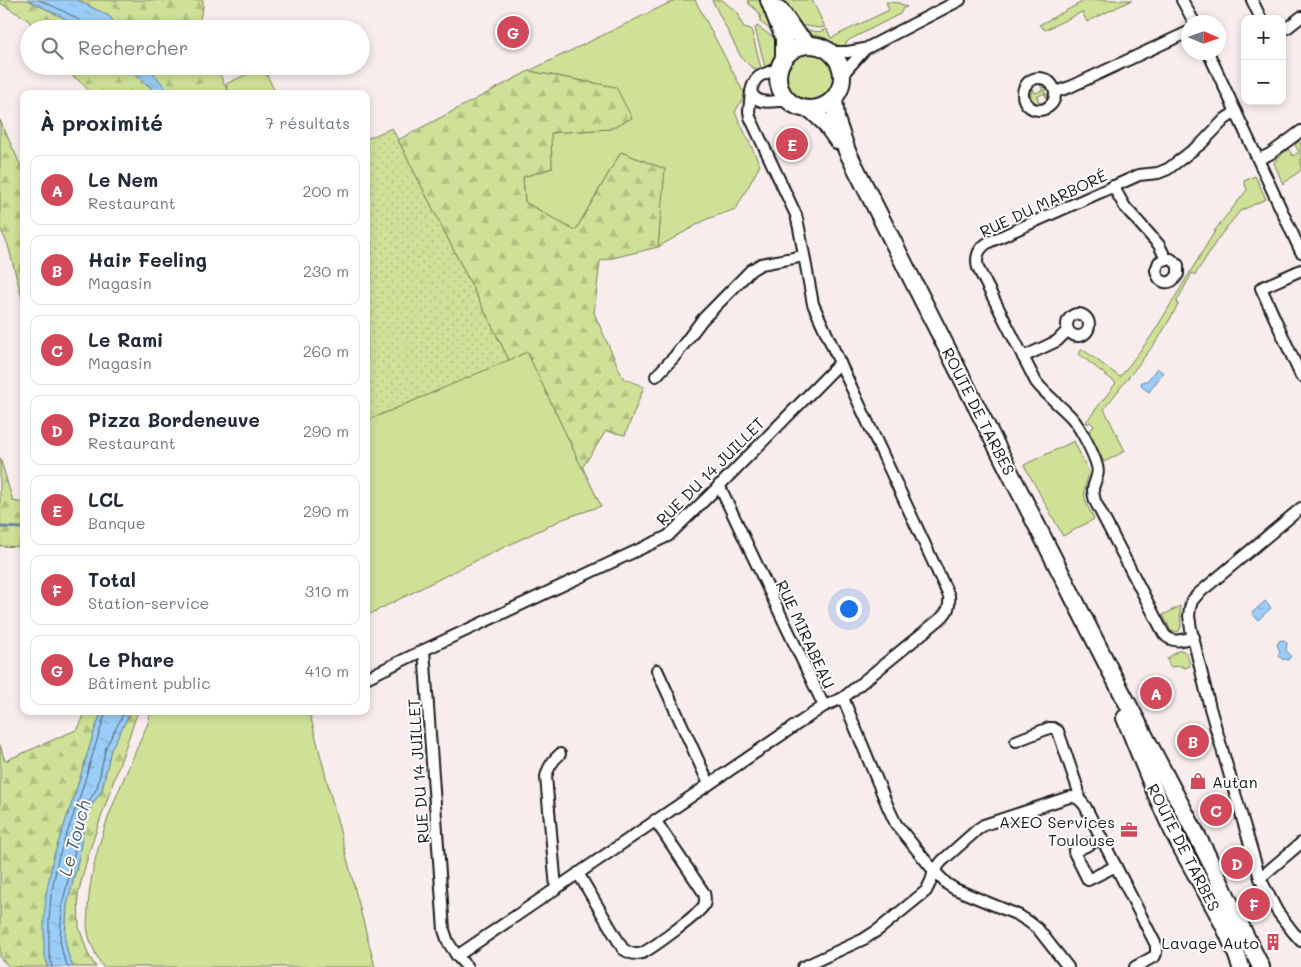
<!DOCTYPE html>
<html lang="fr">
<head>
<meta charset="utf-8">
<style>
	body { margin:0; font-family:Mali,sans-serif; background:#f2f2f3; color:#1f2937 }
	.controls { position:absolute; right:15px; top:15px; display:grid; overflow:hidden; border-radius:10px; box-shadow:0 2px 8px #0003 }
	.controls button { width:45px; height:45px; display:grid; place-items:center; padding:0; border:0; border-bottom:1px solid #e0e1e3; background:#fff; color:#1f2937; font:25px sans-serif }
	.compass { position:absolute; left:1181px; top:15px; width:45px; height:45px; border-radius:50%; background:#fff; box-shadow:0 2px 8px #0003; rotate:92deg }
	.you { position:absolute; left:848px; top:608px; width:18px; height:18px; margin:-12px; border:4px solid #fff; border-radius:50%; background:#1a73e8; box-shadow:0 0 0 8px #1a73e833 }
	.badge { display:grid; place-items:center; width:32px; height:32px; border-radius:50%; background:#d1495b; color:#fff; font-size:16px; font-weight:700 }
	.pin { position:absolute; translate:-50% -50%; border:2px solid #fff; box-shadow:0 1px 5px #0006 }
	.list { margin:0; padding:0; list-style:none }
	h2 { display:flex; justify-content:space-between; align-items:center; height:65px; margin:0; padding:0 20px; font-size:21px }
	h2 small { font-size:16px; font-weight:400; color:#747a83 }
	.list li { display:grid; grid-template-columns:32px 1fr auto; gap:15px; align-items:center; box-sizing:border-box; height:70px; margin:0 10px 10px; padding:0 10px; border:1px solid #e0e1e3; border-radius:10px }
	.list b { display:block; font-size:19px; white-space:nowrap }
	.list p { margin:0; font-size:16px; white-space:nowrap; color:#747a83 }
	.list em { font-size:16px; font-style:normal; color:#747a83 }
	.icon { flex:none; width:28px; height:28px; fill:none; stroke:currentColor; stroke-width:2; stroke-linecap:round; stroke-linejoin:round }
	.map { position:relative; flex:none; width:1301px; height:967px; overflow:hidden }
	.search { position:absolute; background:#fff; box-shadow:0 2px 8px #0003; left:20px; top:20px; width:350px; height:55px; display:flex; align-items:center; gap:12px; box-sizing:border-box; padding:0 18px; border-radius:28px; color:#747a83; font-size:19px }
	.panel { position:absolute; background:#fff; box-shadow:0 2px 8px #0003; left:20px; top:90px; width:350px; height:625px; border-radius:10px }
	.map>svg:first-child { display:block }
	.grass { fill:#cee196; stroke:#757e59 }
	.forest { fill:url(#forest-firs); stroke:#757e59 }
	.garden { fill:url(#garden-dots); stroke:#757e59 }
	.water { fill:url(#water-ripples); stroke:#68869f }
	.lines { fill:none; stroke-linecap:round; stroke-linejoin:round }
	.shore { stroke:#4e6374; stroke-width:1 }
	.stream { stroke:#68869f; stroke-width:3 }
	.minor-casing { stroke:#1c1c1c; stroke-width:14 }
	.primary-casing { stroke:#1c1c1c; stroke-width:20 }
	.minor { stroke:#fff; stroke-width:10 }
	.primary { stroke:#fff; stroke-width:16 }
	.labels { text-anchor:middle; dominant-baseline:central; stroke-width:4; stroke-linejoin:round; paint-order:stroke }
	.street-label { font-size:16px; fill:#1c1c1c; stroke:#fff }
	.poi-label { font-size:16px; fill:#1c1c1c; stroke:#fff; text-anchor:end }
	.water-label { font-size:18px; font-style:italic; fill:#485a69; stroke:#fff }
</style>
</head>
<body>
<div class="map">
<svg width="1301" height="967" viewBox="0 0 1301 967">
	<defs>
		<pattern id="forest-firs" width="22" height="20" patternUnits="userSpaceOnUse" patternTransform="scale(1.25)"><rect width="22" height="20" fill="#cee196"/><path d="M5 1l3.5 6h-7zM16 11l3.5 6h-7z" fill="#b0c081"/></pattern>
		<pattern id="garden-dots" width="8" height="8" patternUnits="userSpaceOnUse" patternTransform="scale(1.25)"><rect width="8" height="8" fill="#cee196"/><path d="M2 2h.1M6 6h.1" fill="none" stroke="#b0c081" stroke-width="1.8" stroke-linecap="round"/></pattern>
		<pattern id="water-ripples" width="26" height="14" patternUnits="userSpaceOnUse" patternTransform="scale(1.25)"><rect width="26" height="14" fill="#9acdf7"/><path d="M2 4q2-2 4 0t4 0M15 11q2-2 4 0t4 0" fill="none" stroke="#84afd3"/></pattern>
	</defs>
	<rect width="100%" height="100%" fill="#f8ecec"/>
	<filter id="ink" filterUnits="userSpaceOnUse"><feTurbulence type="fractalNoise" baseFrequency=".02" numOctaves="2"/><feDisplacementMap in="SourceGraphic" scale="10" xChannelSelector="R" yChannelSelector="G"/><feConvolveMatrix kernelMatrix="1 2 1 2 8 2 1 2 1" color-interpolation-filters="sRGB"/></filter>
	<g filter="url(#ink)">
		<g class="grass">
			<path d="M675,0H695L745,95L735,112L760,165L736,209L707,219L658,247L664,169L621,152L575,231L525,202L523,177L552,168L550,133L610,129L615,87L529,71Z"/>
			<path d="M712,0H722L739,14V19L744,27L751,29L761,68L756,69L751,67L741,57Z"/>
			<path d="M748,0H763L777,34L760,22C762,12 756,10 749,4Z"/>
			<path d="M777,0H812L825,27C814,30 808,23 797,28Z"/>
			<path d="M1086,0H1132L1087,22L1082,12L1045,30L1039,25Z"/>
			<path d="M886,2L899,3L907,7L903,8L900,14L849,40L847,42L844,46C832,45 814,37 803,30C814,29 815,35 827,29L831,38L889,10Z"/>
			<path d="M757,26L776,39C778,53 779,59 765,67L755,28Z"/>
			<circle cx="810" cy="77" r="24"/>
			<path d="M260,68L264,69L276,94H229L226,84Z"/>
			<path d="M1040,81L1049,84L1043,87L1046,95L1052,92V98L1049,102L1048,101L1044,93L1037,97L1040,104L1039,107L1031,98V89L1029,85L1032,86L1035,93L1043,90L1039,83Z"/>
			<path d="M1299,141L1301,145V170L1283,184L1274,163L1275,161L1288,149L1293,156L1299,152L1295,145Z"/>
			<path d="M1255,176L1266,199L1240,211L1219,237L1195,275L1192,273L1177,301L1178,305L1159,338L1104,409L1125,451L1104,462L1089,432L1094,426L1090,422L1087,424L1086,422L1116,383L1079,354L1082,349L1120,377L1150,338L1160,322L1215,231V230L1247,190L1244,181Z"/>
			<path d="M527,351L601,506L563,519L459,569L366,616V421Z"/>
			<path d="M1074,441L1089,473C1082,496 1083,498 1094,519L1063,536L1024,465Z"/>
			<path d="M1180,606L1181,627L1179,631L1175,632L1171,631L1163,615Z"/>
			<path d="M1181,650C1189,653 1188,659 1190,666L1185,668L1181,666L1170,667L1167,659L1176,652Z"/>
			<path d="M151,711H309L375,967H103C98,960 89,941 88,932C86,925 88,916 88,909C91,843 123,782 148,723Z"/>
		</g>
		<g class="forest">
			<path d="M0,0H28L64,18L81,29H35L28,20L0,3Z"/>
			<path d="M77,0H203V7L197,29H119L109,16Z"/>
			<path d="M57,66H127L143,82L150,86L153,94H93L77,79Z"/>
			<path d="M148,66H216L229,94H170Z"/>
			<path d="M529,71L616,87L632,118L610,129L551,133L552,168L523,177L525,202L575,231L621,152L665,169L658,247L600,261L594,313L623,378L644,387L625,435L606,431L582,468L527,352L509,360L398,140Z"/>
			<path d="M0,120L24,173V306L8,245L0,228Z"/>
			<path d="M0,458L13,501L24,503V547L0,546Z"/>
			<path d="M86,711H102L95,729L75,794L53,858L47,965L48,967H10L0,958V745L5,761L78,729Z"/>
			<path d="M130,711H138L89,852L78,894L79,927L88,954L96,967H73L68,954L65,940L67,905L78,861L86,814L102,790L111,749L129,715Z"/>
		</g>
		<path class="garden" d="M392,128L509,360L366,421V139Z"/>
		<g class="water">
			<path d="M28,0H77L109,16L119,29H81L64,18Z"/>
			<path d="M127,66H148L170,94H153L150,86L143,82Z"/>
			<path d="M1157,368L1163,373L1149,392L1142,387L1141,383L1144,381H1147Z"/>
			<path d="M1265,601L1271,608L1258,620L1252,613Z"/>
			<path d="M1282,640H1284L1287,643L1286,650L1291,656L1288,660L1285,659L1284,660L1278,656L1280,651L1277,645L1279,641Z"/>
			<path d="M102,711H130L129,715L111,749L102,790L86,814L78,861L67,905L65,940L68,954L73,967H48L44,952V921L46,895L53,858L75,794L95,729Z"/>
		</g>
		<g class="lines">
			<g class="shore">
				<path d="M39,0C48,4 79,17 83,25C83,26 83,27 83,29"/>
				<path d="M52,967L49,952V921L51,896L58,859L80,796L106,711"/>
				<path d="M68,967L63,955L60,940L62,905L73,860L82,813L97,788L106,747L125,711"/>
			</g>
			<path class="stream" d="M0,527L24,528"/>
			<g class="minor-casing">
				<g id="minor">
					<path d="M1182,0L1194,22"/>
					<path d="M1252,0L1261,19"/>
					<path d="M1282,30L1287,28L1301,17"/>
					<path d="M830,52H847L865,49"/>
					<path d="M1208,52C1239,119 1270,186 1301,252"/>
					<path d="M780,67C766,76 755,71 751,92C759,108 775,99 789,101"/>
					<path d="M842,75L865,49L960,0"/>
					<circle cx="1039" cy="94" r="16"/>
					<path d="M751,92L749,111L750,117L796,215L799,228L813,304L840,363"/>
					<path d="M1055,92L1070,87L1188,32"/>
					<path d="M1259,159L1270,154L1301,131"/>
					<path d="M1113,186L1125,207L1159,245L1166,259H1171L1178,265V274C1171,287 1158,284 1156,270L1159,262L1166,259"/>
					<path d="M1301,270L1261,288L1301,376"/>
					<circle cx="1078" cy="325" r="11"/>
					<path d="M1023,357L1057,341L1068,330"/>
					<path d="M656,376L675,356L702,320L751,270L761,264L804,256"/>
					<path d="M719,485L824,706L843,698L888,807L896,824L934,871L942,861L978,829L984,825L1066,798C1075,795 1080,799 1085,806L1156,945V953L1155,956L1135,967"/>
					<path d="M1301,508L1198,594L1192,601L1190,608L1189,616L1191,629L1210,708L1251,848L1260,878L1277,911L1293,932L1301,941"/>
					<path d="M1194,637C1183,640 1172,644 1164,634L1095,501C1094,497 1093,493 1093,489C1094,481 1100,475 1097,466C1094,454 1080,427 1072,418C1060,405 1046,395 1036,382L978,268C975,256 979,248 989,242L1139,175L1158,173L1168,169L1202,143L1225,119L1236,112"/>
					<path d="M657,670L709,784"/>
					<path d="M366,678L424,650"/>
					<path d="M824,706L457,956L448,942L444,930L424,650L668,536L715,490L840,363L949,596C950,607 948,612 940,619L843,698"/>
					<path d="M1016,741L1049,728H1053L1058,731L1078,789L1079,799"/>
					<path d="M1102,838L1074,852L1088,880L1116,866"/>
					<path d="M578,873L623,949C629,953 635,956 642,953C650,950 702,912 704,905C706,901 705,897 704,893L655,820"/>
					<path d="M1260,878L1301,843"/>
					<path d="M556,888L546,777C548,767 552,761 560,754"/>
					<path d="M457,956L467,967"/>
					<path d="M803,967L864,939L878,930L926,891L931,881L934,871L947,884L955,889L1018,915L1029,922L1038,929L1068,967"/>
				</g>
			</g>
			<g class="primary-casing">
				<g id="primary">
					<path d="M769,0L784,38V59"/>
					<path d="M780,10L795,32L809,45"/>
					<circle cx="810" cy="77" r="32"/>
					<path d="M834,98L836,119L847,151L1110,670L1207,855L1243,931L1261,967"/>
					<path d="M810,109L825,123L838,141"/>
					<path d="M1125,718C1140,754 1154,792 1171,827C1193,874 1225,917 1241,967"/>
				</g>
			</g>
			<use href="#minor" class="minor"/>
			<use href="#primary" class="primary"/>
		</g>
	</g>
	<defs>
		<g id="shop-bare" transform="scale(1.35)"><path d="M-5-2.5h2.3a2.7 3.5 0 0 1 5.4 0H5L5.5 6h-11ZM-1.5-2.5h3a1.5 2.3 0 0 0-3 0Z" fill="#d1495b" stroke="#fff" stroke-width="2.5" paint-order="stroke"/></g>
		<g id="office-bare" transform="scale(1.35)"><path d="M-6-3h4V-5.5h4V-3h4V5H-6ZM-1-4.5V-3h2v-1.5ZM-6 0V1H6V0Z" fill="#d1495b" stroke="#fff" stroke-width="2.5" paint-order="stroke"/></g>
		<g id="building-bare" transform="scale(1.35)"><path d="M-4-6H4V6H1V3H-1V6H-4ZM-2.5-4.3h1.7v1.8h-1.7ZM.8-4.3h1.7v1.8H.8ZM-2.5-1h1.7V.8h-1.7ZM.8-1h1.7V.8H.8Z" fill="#d1495b" stroke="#fff" stroke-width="2.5" paint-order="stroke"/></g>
	</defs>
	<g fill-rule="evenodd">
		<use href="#shop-bare" x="1198" y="781"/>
		<use href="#office-bare" x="1129" y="830"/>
		<use href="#building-bare" x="1273" y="942"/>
	</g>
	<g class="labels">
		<g class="street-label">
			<text transform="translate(1043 203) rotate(-25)">RUE DU MARBORÉ</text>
			<text transform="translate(979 411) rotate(63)">ROUTE DE TARBES</text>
			<text transform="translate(710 471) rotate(-45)">RUE DU 14 JUILLET</text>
			<text transform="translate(806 634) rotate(65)">RUE MIRABEAU</text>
			<text transform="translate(418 771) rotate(-94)">RUE DU 14 JUILLET</text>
			<text transform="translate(1184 847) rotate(63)">ROUTE DE TARBES</text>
		</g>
		<g class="poi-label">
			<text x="1212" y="781" text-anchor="start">Autan</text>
			<text x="1115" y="821">AXEO Services<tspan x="1115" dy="18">Toulouse</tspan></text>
			<text x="1259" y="942">Lavage Auto</text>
		</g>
		<g class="water-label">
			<text transform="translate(74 838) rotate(-75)">Le Touch</text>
		</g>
	</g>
</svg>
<div class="controls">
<button>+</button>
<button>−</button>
</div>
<svg class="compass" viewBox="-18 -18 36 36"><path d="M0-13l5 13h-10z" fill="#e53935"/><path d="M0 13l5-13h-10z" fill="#747a83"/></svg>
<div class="you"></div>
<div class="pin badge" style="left:1156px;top:693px">A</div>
<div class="pin badge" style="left:1193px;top:741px">B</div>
<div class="pin badge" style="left:1216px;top:810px">C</div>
<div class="pin badge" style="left:1237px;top:863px">D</div>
<div class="pin badge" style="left:792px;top:144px">E</div>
<div class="pin badge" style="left:1254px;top:904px">F</div>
<div class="pin badge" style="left:513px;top:32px">G</div>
<div class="search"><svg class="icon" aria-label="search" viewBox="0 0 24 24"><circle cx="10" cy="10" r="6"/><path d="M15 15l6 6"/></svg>Rechercher</div>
<section class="panel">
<h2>À proximité<small>7 résultats</small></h2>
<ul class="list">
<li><span class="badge">A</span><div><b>Le Nem</b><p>Restaurant</p></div><em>200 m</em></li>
<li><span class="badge">B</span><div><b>Hair Feeling</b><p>Magasin</p></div><em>230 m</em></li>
<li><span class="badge">C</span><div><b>Le Rami</b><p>Magasin</p></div><em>260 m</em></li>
<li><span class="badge">D</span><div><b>Pizza Bordeneuve</b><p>Restaurant</p></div><em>290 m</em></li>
<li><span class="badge">E</span><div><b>LCL</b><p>Banque</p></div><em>290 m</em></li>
<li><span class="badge">F</span><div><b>Total</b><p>Station-service</p></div><em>310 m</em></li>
<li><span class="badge">G</span><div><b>Le Phare</b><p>Bâtiment public</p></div><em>410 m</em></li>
</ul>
</section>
</div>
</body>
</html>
